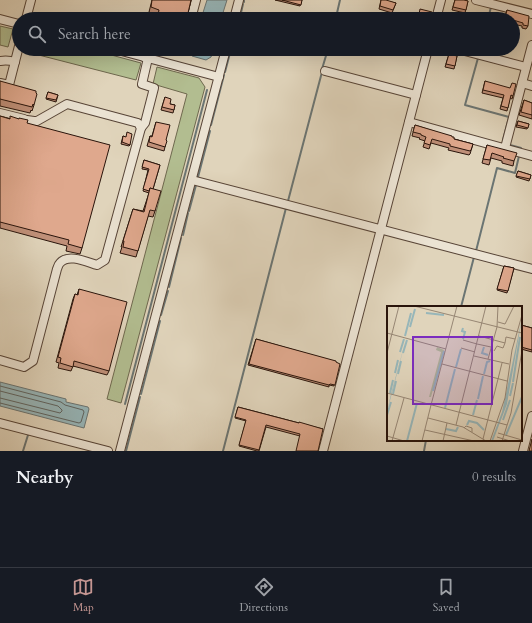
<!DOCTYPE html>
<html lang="en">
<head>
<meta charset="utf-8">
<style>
	body { margin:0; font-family:Cardo,serif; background:#20242c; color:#f1f3f6 }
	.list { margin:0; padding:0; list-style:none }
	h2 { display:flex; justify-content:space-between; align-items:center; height:52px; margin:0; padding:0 16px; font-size:17px }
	h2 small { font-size:13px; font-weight:400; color:#9ea1a6 }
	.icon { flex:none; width:22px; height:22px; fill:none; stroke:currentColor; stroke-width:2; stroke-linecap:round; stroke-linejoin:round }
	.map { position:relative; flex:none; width:532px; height:451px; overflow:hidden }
	.search { position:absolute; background:#171b24; box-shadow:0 4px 16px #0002; left:12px; right:12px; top:12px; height:44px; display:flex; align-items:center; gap:10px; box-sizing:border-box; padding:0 14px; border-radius:22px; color:#9ea1a6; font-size:15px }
	.sheet { height:116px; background:#171b24 }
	nav { display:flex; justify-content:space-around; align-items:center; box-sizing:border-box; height:56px; border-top:1px solid #363941; background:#171b24; font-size:11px; color:#9ea1a6 }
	nav a { display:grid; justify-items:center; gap:2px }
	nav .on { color:#c59692 }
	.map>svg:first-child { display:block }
	.green { fill:#b2bd90; stroke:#6e684e }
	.water { fill:#97b6b9; stroke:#6b7573 }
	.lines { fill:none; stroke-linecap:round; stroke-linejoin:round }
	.shore { stroke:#606562; stroke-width:1 }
	.stream { stroke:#6b7573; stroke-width:2 }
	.minor-casing { stroke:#574437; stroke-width:10 }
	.minor { stroke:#ebe3d3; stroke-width:8 }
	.wall { fill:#c09079; stroke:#29140b }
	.building { fill:#dfa88d; stroke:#29140b }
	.inset-river { fill:none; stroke:#97b6b9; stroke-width:2 }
	.inset-road { fill:none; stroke:#978775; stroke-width:1 }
	.view { fill:#7b2cbf; fill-opacity:0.15; stroke:#7b2cbf; stroke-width:2 }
	.inset-edge { fill:none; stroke:#29140b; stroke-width:2 }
</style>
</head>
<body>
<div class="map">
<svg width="532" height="451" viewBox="0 0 532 451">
	<rect width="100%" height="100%" fill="#e0d4bb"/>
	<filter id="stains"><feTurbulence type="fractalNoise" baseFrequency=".005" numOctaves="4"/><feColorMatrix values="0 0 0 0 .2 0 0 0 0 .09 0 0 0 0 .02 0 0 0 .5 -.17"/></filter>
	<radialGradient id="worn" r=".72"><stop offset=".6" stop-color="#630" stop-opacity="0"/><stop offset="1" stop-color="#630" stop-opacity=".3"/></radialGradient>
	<g class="green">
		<path d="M0,26L13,29L8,47L0,45Z"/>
		<path d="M28,49H89L141,63L136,80L27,52Z"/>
		<path d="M157,67L199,78L205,87L121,403L107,399L187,94L153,84Z"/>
	</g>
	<g class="water">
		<path d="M207,0H227L221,19H201Z"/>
		<path d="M194,49H214L211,57L206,60L192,56Z"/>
		<path d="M0,382L66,399V402L88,407L89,409L84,428L0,406Z"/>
	</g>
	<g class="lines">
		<g class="shore">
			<path d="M0,386L61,402L65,405L83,410L84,412L81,422L79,423L0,403"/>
			<path d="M0,391L58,406L62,410V411L60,413L0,398"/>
		</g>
		<g class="stream">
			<path d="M244,2V0"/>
			<path d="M337,13L340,0"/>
			<path d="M240,17L243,4"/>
			<path d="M488,19L491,7"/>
			<path d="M478,58L465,105L509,117L503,140"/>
			<path d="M322,69L328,49"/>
			<path d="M225,72L231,49"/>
			<path d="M211,125L224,75"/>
			<path d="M510,145L521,148"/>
			<path d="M198,177L210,131"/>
			<path d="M288,201L322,72"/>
			<path d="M189,211L196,185"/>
			<path d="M183,235L188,213"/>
			<path d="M476,251L497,168L515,173L519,156"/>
			<path d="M169,287L181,238"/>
			<path d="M461,307L474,257"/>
			<path d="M161,315L168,291"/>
			<path d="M141,394L160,321"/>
			<path d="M125,404L207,90"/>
			<path d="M23,451L28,435"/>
			<path d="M126,451L140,397"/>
			<path d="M223,451L286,208"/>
			<path d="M424,451L426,440"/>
		</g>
		<g class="minor-casing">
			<g id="minor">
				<path d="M476,0L532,14"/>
				<path d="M338,17L347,19"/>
				<path d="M0,19L19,24"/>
				<path d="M26,19L31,0"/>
				<path d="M191,19L196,0"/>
				<path d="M234,19L239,0"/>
				<path d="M436,19L441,0"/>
				<path d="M114,49L219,77"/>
				<path d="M457,49L526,67"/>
				<path d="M144,57L147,49"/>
				<path d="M0,61C5,60 9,60 15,62"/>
				<path d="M325,71L416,95"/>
				<path d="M0,83L9,85L19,46"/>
				<path d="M522,83L532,86"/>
				<path d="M0,113L24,119"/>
				<path d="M409,122L532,156"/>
				<path d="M141,128L145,123L154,88L142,84L148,58"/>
				<path d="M505,148L532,45"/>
				<path d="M192,180L532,269"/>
				<path d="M0,360L24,367L33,361L57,269C58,267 58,265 60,263C68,253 87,262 97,265L105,260L141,128L138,123L67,104L37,121H34L27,120"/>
				<path d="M0,423L108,451"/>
				<path d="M120,451L226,49"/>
				<path d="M323,451L428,49"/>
				<path d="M523,451L532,416"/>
			</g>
		</g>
		<use href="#minor" class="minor"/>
	</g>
	<g class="wall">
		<path d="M152,0H191L188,13L189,19H156L157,15L149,12Z"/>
		<path d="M275,0H302L300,6Z"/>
		<path d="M381,0L396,3L392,13L379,9Z"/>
		<path d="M455,0L468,1L465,13L452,10Z"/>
		<path d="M507,10L528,26L526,29L522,28V26L513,24V19H504Z"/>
		<path d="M483,49H494L493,53L483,50Z"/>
		<path d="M449,54L457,56L454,69L445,67Z"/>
		<path d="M0,81L34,105L32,111L31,110L30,113L0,106Z"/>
		<path d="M485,81L513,96L512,99L510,98L507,111L500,109L503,98L482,93Z"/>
		<path d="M48,92L58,95L56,102L46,99Z"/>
		<path d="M165,97L170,104L175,105L173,113L161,110Z"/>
		<path d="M524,100L532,103V119L519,115Z"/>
		<path d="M0,116L27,123L82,248L80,254L66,251L67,246L0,228Z"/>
		<path d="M518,121L529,124L527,129L516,127Z"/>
		<path d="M156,122L166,140L165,147L164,151L147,146L150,136H152Z"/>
		<path d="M415,125L452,137L454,139L473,144L470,154L469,155L448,150L449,148L431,143L429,149L423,147L425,141L419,139L420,138L412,136Z"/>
		<path d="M123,136L125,137L130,145L129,146L121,144Z"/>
		<path d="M487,145L514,161L513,166L502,163V161L491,158L489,165L482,163Z"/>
		<path d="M144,160L160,165L153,189L155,211L153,217L148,216L136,257L120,253L122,247H121L133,209L143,211L149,193L143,191L148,170L142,169Z"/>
		<path d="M518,171L531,175L529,181L516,177Z"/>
		<path d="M504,266L514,268L507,293L497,290Z"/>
		<path d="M79,289L109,371L107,375L73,366L71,371L58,368L59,363L56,362L73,299L75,294L77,295Z"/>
		<path d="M521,325L532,328V352L521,349Z"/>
		<path d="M256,339L336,362L334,386L329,385V387L248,365Z"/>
		<path d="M238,407L299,423L323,429L300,436L266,427L259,451H257L239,446L246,421L235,418Z"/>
	</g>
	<g class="building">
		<path d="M152,0H191L188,13V16L190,19L173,15L172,19H157L159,10L151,7Z"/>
		<path d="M282,0H302L301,5Z"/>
		<path d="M381,0H386L396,3L393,10L380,6Z"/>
		<path d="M455,0H464L468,1L466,10L453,7Z"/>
		<path d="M420,9L432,12L431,19H418Z"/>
		<path d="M507,10L529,16L528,26L523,25V23L513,20V19H508L505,18Z"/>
		<path d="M449,54L457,56L455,66L446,64Z"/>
		<path d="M0,81L36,91V93L37,94L34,105L33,104L32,107L0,99Z"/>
		<path d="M485,81L510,88L512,83L516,84L513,96L511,95L508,108L501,106L504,95L483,90Z"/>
		<path d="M48,92L58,95L56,100L46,98Z"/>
		<path d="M165,97L171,99L170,104L175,105L174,110L162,107Z"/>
		<path d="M524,100L532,103V115L521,112Z"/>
		<path d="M0,116L10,119V116L19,119V118L28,120L27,123L110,145L82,248L68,244L69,240L0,222Z"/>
		<path d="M518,121L529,124L528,128L517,125Z"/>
		<path d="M156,122L170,125L166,140L167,141L165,147L149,142L150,136L152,137Z"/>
		<path d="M415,125L452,136V137H454V139L473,144L471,150L470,151L450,146V144L432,139L430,145L424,143L426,137L421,135V134L413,132Z"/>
		<path d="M127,132L132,134L130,145L122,142L123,136L126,137Z"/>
		<path d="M487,145L517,153L514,161L503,158L504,157L492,153L490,160L483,159Z"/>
		<path d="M144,160L160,165L153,189L150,188L149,191L143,189L149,169L142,167Z"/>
		<path d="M518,171L531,175L530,179L516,176Z"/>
		<path d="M150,188L161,191L155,211L150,210L138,251L123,247L124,241H123L133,209L144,212Z"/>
		<path d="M504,266L514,268L508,291L497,289Z"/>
		<path d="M79,289L127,302L109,371L74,361L73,367L60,363L61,358L58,357L75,294L78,295Z"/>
		<path d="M521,325L532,328V350L521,347Z"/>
		<path d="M256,339L336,361V362L340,364L335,385L330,384L329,385L249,364Z"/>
		<path d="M238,407L299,423V422L323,429L318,451H296L300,434L266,425L259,450L239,445L246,420L235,417Z"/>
		<path d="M532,439V451H529Z"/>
	</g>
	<g transform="translate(387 306)">
		<rect width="135" height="135" fill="#e0d4bb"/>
		<path d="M50,41L57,44L44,91H42L54,46L49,44Z" fill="#b2bd90"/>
		<path d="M28,0L19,33L0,106L4,88ZM135,12L120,98L106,135H104L115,106Z" fill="#97b6b9"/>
		<path class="inset-river" d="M39,7L57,9M23,21L28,3M76,22L75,25L78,26L76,33M18,30L24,7M97,41L95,47L101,49M13,46L17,33M16,47L20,34M69,61L74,43M8,67L11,54M11,68L14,55M97,68L100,56L103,55M126,76L133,31M46,85L57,45M3,87L6,74M6,88L9,75M123,90L126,77M91,93L96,70M58,102L68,63M0,109L4,96M86,109L90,94M116,114L123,94M80,119L82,115L90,117L97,124M59,123L69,125L71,121M119,129L135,91M20,135L30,97"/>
		<path class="inset-road" d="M27,0L135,27M111,16L118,18L127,0M110,21L111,0M0,27L59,43M92,30L118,37L119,31L128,33M76,34L90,38M90,38L104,41M74,42L88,46M107,45L110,40L116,42L118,37M0,47L12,0M87,50L122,58M101,53L110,21M55,58L120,75M0,87L120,119M44,99L70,0M41,112L76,121L99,135M69,119L99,0M77,122L79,120L85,122V126M38,124L87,135M111,127L135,134M0,130L17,135M110,131L123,135M96,133L115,57M5,135L17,92M35,135L44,99M56,135L60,117M103,135L118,92L125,44L135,9M115,135L124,107L135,45"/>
		<path class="view" d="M26,31H105V98H26Z"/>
		<rect width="135" height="135" class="inset-edge"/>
	</g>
	<rect width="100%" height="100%" filter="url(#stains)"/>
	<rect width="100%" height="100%" fill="url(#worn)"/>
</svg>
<div class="search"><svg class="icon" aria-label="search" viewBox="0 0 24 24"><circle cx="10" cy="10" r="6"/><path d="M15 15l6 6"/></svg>Search here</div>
</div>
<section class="sheet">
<h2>Nearby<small>0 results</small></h2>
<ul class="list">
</ul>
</section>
<nav>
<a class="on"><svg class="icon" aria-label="map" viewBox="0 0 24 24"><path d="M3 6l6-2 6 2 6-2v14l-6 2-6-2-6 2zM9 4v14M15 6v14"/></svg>Map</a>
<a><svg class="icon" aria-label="directions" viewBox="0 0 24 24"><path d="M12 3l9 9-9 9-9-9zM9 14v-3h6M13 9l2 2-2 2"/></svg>Directions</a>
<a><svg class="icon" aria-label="saved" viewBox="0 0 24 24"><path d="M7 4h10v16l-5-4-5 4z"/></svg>Saved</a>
</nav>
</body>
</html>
